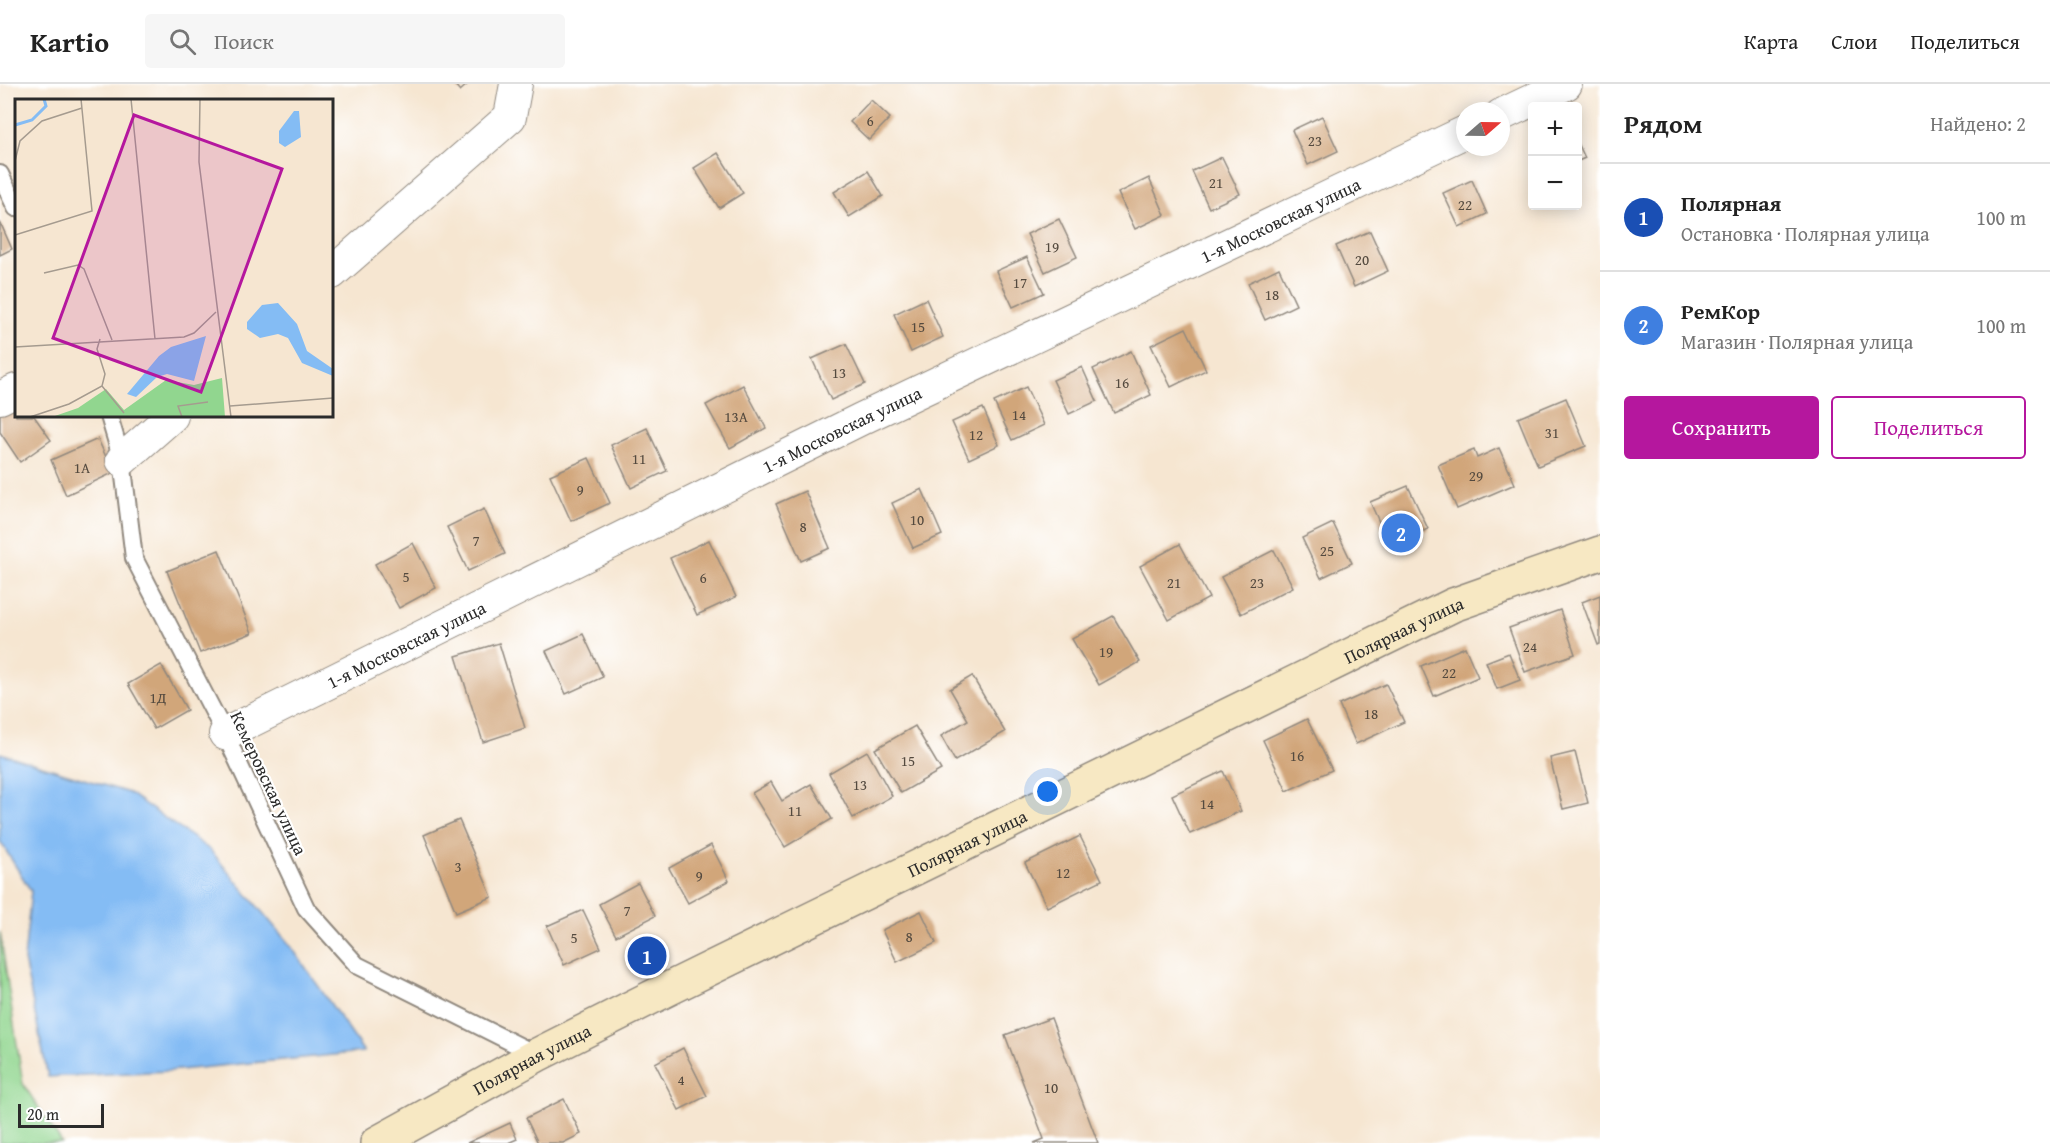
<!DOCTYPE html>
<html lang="ru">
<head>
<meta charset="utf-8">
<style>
	body { margin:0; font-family:"Gentium Book Plus",serif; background:#f6f6f6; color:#222 }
	.controls { position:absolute; right:18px; top:18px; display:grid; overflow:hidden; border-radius:6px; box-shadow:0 3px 15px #0003 }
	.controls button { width:54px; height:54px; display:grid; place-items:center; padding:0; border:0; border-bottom:2px solid #e0e0e0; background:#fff; color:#222; font:30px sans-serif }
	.compass { position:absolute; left:1456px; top:18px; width:54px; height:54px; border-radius:50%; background:#fff; box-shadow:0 3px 15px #0003; rotate:70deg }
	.scale { position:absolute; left:18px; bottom:15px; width:86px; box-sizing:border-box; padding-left:6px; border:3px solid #2b2b2b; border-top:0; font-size:16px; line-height:21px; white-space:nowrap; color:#2b2b2b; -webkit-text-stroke:4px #fff; paint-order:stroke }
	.you { position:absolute; left:1048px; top:708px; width:21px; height:21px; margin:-15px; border:4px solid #fff; border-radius:50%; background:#1a73e8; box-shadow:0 0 0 9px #1a73e833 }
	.badge { display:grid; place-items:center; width:39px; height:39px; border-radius:50%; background:#b5179e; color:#fff; font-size:20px; font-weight:700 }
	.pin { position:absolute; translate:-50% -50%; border:3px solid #fff; box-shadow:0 2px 6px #0006 }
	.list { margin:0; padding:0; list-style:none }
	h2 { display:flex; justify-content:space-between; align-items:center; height:78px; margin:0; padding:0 24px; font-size:26px }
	h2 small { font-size:20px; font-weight:400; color:#767676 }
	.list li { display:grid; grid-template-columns:39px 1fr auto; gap:18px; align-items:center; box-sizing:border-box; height:108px; padding:0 24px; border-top:2px solid #e0e0e0 }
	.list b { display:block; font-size:22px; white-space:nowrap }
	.list p { margin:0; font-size:20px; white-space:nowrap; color:#767676 }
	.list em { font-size:20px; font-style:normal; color:#767676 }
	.actions { display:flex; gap:12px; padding:18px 24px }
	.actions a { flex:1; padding:14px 0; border:2px solid #b5179e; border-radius:6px; text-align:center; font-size:21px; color:#b5179e }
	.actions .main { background:#b5179e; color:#fff }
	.icon { flex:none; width:33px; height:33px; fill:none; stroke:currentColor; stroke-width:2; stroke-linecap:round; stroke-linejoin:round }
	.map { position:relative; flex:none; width:1600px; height:1059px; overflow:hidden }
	header { display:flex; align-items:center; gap:36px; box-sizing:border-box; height:84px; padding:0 30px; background:#fff; border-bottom:2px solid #e0e0e0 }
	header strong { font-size:28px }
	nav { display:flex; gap:33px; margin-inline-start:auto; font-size:21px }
	.search { width:420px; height:54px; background:#f6f6f6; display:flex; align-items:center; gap:15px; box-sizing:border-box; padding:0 21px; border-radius:6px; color:#767676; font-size:22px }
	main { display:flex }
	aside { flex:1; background:#fff }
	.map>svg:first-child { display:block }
	.green { fill:#91d68f; stroke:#5e805d; stroke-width:1.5 }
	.water { fill:#84bcf4; stroke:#587490; stroke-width:1.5 }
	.building { fill:#d1a67a }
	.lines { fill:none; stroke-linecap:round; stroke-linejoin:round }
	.lane-casing { stroke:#90887e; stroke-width:20 }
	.street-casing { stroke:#90887e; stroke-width:34 }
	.secondary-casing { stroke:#90887e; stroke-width:36 }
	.lane { stroke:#fff; stroke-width:16 }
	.street { stroke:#fff; stroke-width:32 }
	.secondary { stroke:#f7e8c3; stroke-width:33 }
	.labels { text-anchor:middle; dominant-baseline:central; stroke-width:4.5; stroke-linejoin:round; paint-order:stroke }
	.number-label { font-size:15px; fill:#544a3f }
	.street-label { font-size:18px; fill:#2b2b2b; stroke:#fff }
	.inset-river { fill:none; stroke:#84bcf4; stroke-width:3 }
	.inset-road { fill:none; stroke:#a59b8f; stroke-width:1.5 }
	.view { fill:#b5179e; fill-opacity:0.15; stroke:#b5179e; stroke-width:3 }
	.inset-edge { fill:none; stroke:#2b2b2b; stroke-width:3 }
</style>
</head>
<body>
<header>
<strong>Kartio</strong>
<div class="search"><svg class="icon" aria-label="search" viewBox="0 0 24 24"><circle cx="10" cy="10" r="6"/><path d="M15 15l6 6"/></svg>Поиск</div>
<nav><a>Карта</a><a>Слои</a><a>Поделиться</a></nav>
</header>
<main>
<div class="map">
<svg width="1600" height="1059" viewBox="0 0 1600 1059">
	<rect width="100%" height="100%" fill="#fff"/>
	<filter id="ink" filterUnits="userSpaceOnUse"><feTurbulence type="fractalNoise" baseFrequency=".0167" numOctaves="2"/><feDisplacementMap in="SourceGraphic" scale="12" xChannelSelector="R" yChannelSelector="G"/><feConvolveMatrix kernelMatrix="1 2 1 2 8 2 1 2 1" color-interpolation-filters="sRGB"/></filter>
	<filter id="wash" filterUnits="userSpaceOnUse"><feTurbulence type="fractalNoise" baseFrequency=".008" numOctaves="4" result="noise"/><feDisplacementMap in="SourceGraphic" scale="24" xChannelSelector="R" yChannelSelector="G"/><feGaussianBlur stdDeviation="1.35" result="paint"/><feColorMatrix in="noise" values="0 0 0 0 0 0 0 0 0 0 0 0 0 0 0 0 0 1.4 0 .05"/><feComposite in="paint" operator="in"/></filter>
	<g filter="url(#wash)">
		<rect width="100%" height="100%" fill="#f6e6d1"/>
		<path class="green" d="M0,848L23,1000L62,1059H0Z"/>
		<path class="water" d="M0,669L129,709L210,766L290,861L364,968L169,987L48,993L24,876L31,807L0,757Z"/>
		<g id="blocks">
			<g class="building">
				<path d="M454,0H468L460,7Z"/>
				<path d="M871,16L890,34L869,56L850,38Z"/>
				<path d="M1322,32L1338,67L1308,81L1292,46Z"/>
				<path d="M1578,59L1585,74L1578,77Z"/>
				<path d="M718,69L743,109L719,124L694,84Z"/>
				<path d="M1222,73L1240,110L1209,124L1192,87Z"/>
				<path d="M868,87L883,112L849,133L834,108Z"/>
				<path d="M1149,94L1165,131L1135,145L1118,109Z"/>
				<path d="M1472,96L1487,130L1459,143L1443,109Z"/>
				<path d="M1059,135L1077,173L1045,188L1027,150Z"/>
				<path d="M0,138L12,165L0,171Z"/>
				<path d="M1370,147L1388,187L1354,203L1336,162Z"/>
				<path d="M1027,173L1044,209L1013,223L996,187Z"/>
				<path d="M1279,184L1296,221L1265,236L1248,199Z"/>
				<path d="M926,215L943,253L911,268L894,230Z"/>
				<path d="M1186,244L1206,286L1171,303L1151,261Z"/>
				<path d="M846,260L865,300L831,316L812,275Z"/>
				<path d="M1131,267L1151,311L1114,329L1093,285Z"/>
				<path d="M1082,283L1097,317L1069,330L1053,296Z"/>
				<path d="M743,301L766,344L730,364L706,321Z"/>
				<path d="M1026,303L1044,341L1012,356L994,318Z"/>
				<path d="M1566,314L1586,362L1538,382L1518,334Z"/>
				<path d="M16,317V332H34L51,356L20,378L0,348V328Z"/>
				<path d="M983,324L999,361L969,375L952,338Z"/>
				<path d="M647,344L667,387L631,404L611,361Z"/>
				<path d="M98,355L113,389L66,411L51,376Z"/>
				<path d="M1499,364L1515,400L1457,425L1438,381L1474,366L1477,374Z"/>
				<path d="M589,374L610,419L571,437L550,391Z"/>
				<path d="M1408,402L1428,445L1390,462L1370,418Z"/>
				<path d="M922,405L942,451L913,464L892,419Z"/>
				<path d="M805,407L830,464L801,477L776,420Z"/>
				<path d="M484,425L505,470L468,487L447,443Z"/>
				<path d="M1333,439L1352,479L1321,494L1302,454Z"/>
				<path d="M709,456L736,513L697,531L670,474Z"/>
				<path d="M413,459L436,504L399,524L375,480Z"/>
				<path d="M1180,460L1209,514L1169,536L1140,482Z"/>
				<path d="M219,466L252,549L200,569L167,487Z"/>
				<path d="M1274,466L1293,503L1241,530L1221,493Z"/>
				<path d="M1600,511V560L1598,561L1582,518Z"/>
				<path d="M1560,526L1575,570L1525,588L1509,544Z"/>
				<path d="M1113,532L1140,578L1099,601L1072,555Z"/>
				<path d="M583,550L603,593L566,610L546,567Z"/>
				<path d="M499,559L525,644L483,658L456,572Z"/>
				<path d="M1465,563L1478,593L1434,612L1421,582Z"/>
				<path d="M1509,569L1520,596L1497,605L1486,578Z"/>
				<path d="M161,581L187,626L154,645L128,600Z"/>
				<path d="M972,592L1005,648L955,677L941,652L968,636L950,605Z"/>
				<path d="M1386,600L1404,638L1356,660L1339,621Z"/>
				<path d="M1307,635L1332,686L1287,707L1263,656Z"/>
				<path d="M915,642L941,686L901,709L875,665Z"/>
				<path d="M867,667L892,712L853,734L829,689Z"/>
				<path d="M1575,668L1588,719L1563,725L1550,674Z"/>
				<path d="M1223,687L1241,727L1190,750L1172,711Z"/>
				<path d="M771,698L782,717L811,700L832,735L785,763L752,709Z"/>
				<path d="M459,736L492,813L456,828L424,751Z"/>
				<path d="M1080,752L1102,796L1047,823L1025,779Z"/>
				<path d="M711,761L729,797L688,819L669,784Z"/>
				<path d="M638,799L655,832L616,852L599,820Z"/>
				<path d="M583,826L601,864L564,881L547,842Z"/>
				<path d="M921,827L936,859L897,878L882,846Z"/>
				<path d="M1051,934L1098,1059H1034L1044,1055L1005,951Z"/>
				<path d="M683,964L707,1012L679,1026L655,979Z"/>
				<path d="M564,1015L581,1050L563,1059H538L526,1034Z"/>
				<path d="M510,1039L517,1055L508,1059H467Z"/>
			</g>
		</g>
	</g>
	<g filter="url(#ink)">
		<use href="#blocks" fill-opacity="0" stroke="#90887e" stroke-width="1.5"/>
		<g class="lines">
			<g class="lane-casing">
				<g id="lane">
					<path d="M0,90L16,124"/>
					<path d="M109,332L122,376L134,474L225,650L306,824L357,881L537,971"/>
				</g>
			</g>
			<g class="street-casing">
				<g id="street">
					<path d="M1501,31L1566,0"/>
					<path d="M332,189L510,33L516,0"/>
					<path d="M0,314L16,306"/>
					<path d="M122,376L172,332"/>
					<path id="s1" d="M225,650L861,335L1465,48"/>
				</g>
			</g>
			<g class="secondary-casing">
				<g id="secondary">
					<path id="s2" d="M377,1059L537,971L668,905L1453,521L1600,469"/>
				</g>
			</g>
			<use href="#lane" class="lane"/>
			<use href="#street" class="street"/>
			<use href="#secondary" class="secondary"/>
		</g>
	</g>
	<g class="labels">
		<g class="number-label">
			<text x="870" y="36">6</text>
			<text x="1315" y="56">23</text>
			<text x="1216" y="98">21</text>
			<text x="1465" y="120">22</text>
			<text x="1052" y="162">19</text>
			<text x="1362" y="175">20</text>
			<text x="1020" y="198">17</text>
			<text x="1272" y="210">18</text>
			<text x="918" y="242">15</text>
			<text x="839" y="288">13</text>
			<text x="1122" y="298">16</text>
			<text x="1019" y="330">14</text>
			<text x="736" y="332">13А</text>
			<text x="1552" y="348">31</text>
			<text x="976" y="350">12</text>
			<text x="639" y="374">11</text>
			<text x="82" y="383">1А</text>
			<text x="1476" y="391">29</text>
			<text x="580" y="405">9</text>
			<text x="917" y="435">10</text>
			<text x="803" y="442">8</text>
			<text x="476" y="456">7</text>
			<text x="1327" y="466">25</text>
			<text x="406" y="492">5</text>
			<text x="703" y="493">6</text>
			<text x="1174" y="498">21</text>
			<text x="1257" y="498">23</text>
			<text x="1530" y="562">24</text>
			<text x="1106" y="567">19</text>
			<text x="1449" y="588">22</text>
			<text x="158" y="613">1Д</text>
			<text x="1371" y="629">18</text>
			<text x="1297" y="671">16</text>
			<text x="908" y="676">15</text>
			<text x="860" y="700">13</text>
			<text x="1207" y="719">14</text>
			<text x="795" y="726">11</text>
			<text x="458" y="782">3</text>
			<text x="1063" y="788">12</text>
			<text x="699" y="791">9</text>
			<text x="627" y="826">7</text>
			<text x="909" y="852">8</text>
			<text x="574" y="853">5</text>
			<text x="681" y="995">4</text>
			<text x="1051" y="1003">10</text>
		</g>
		<g class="street-label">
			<text stroke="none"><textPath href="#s1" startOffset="1174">1-я Московская улица</textPath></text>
			<text stroke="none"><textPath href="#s1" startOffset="688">1-я Московская улица</textPath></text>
			<text stroke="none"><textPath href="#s2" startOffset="1148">Полярная улица</textPath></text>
			<text stroke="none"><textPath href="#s1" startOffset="202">1-я Московская улица</textPath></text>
			<text transform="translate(269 699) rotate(65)">Кемеровская улица</text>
			<text stroke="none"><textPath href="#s2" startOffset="662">Полярная улица</textPath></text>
			<text stroke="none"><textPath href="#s2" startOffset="176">Полярная улица</textPath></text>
		</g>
	</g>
	<g transform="translate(15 15)">
		<rect width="318" height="318" fill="#f6e6d1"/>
		<path d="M207,279L210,318H37L63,309L91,290L109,311L151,281L179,286Z" fill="#91d68f"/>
		<path d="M279,12H284L286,38L270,48L264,44V32ZM263,204L282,225L292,252L318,270V277L287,264L273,239L263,235L245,239L232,230V223L247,206ZM191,237L179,282L152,275L142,278L121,298L112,295L144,257L156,248Z" fill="#84bcf4"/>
		<path class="inset-river" d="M0,26L17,21L31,7L29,0"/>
		<path class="inset-road" d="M116,0L140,240M185,0L184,63L216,318M0,62L5,42L27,22L67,9M0,136L77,112L66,0M29,174L63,166L69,170L97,241M0,248L169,238L179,234L201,213M87,287L109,314M215,307L318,299M15,318L54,305L87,287L90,275L82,250L85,240M167,318L163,307L193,303"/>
		<path class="view" d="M119,16L267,70L186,293L38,239Z"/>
		<rect width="318" height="318" class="inset-edge"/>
	</g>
</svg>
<div class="controls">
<button>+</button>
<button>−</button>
</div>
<svg class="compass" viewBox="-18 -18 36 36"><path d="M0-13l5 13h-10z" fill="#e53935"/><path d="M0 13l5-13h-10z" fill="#767676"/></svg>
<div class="scale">20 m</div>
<div class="you"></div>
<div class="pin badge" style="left:647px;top:872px;background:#1a4fb4">1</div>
<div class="pin badge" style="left:1401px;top:449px;background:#3f7fe0">2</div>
</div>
<aside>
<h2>Рядом<small>Найдено: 2</small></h2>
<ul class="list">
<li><span class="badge" style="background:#1a4fb4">1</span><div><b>Полярная</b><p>Остановка · Полярная улица</p></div><em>100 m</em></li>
<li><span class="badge" style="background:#3f7fe0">2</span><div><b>РемКор</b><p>Магазин · Полярная улица</p></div><em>100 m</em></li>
</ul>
<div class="actions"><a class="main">Сохранить</a><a>Поделиться</a></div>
</aside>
</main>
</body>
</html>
